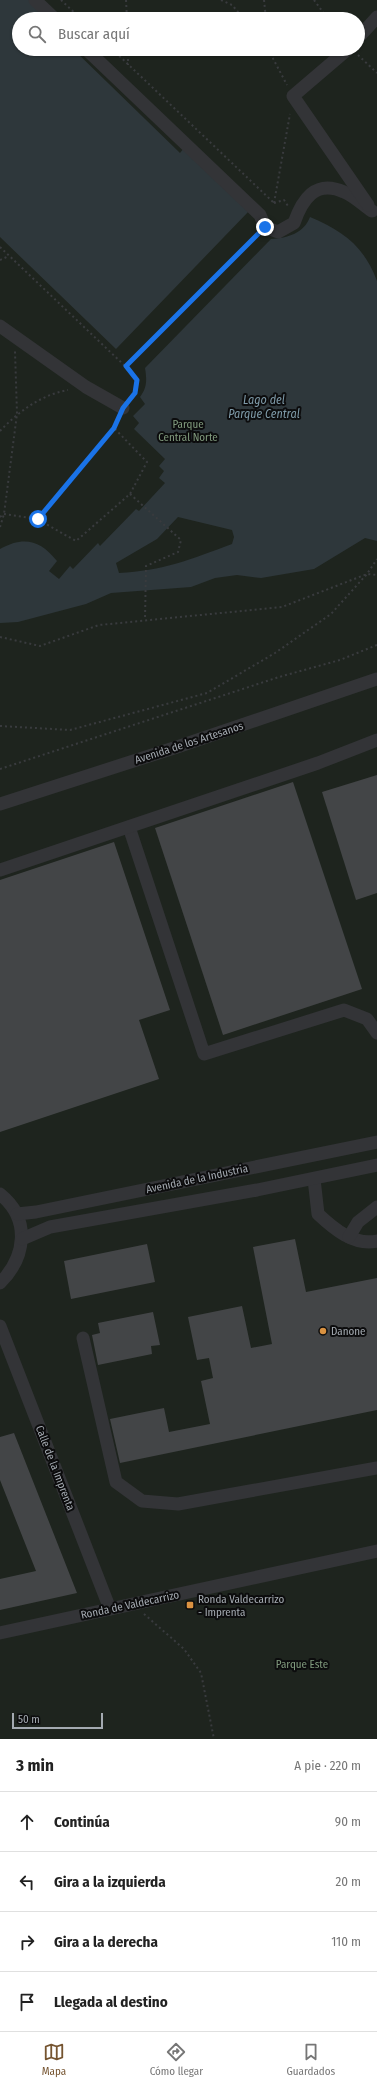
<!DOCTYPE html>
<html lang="es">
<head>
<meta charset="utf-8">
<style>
	body { margin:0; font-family:"Fira Sans Condensed",sans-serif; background:#f2f2f2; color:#222 }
	.scale { position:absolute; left:12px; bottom:10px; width:91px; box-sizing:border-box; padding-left:4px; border:2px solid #a4aab1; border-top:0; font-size:11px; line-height:14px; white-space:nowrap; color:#a4aab1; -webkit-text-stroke:3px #0c0c0d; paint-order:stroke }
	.stop { position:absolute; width:12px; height:12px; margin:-9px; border:3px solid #1a73e8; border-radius:50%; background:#fff }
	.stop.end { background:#1a73e8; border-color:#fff; box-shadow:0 1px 4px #0008 }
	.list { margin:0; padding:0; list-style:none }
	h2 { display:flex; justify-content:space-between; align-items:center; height:52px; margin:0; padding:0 16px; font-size:17px }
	h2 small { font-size:13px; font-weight:400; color:#767676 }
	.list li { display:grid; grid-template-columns:26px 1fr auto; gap:12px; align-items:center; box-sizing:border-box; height:60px; padding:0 16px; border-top:1px solid #e0e0e0 }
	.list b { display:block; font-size:15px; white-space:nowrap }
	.list em { font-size:13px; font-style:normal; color:#767676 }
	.icon { flex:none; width:22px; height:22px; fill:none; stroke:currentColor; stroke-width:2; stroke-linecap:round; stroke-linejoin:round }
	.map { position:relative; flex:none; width:377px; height:1739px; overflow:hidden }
	.search { position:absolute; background:#fff; box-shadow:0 1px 3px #0004; left:12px; right:12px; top:12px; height:44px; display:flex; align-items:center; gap:10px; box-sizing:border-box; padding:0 14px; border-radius:22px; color:#767676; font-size:15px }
	.sheet { height:292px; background:#fff }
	nav { display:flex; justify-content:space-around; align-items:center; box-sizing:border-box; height:56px; border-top:1px solid #e0e0e0; background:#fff; font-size:11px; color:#767676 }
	nav a { display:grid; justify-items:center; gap:2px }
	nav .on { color:#755430 }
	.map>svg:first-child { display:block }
	.green { fill:#1e241e; fill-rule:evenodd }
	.water { fill:#2e373b; fill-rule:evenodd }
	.building { fill:#434547 }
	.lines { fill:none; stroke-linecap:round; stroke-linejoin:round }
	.path { stroke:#393b3e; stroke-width:2; stroke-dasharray:2 3; stroke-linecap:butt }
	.minor { stroke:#333437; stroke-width:13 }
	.route { stroke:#1a73e8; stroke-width:5 }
	.poi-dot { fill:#da9241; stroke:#0c0c0d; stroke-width:1.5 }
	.labels { text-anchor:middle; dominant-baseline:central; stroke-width:4; stroke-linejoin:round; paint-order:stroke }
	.park-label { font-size:11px; fill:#809a7d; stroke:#0c0c0d }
	.street-label { font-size:11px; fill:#a4aab1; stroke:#0c0c0d }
	.poi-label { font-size:11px; fill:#a4aab1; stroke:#0c0c0d; text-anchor:start }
	.water-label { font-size:12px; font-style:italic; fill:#7f9ba9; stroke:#0c0c0d }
</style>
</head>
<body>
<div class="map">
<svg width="377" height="1739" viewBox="0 0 377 1739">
	<rect width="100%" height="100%" fill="#111113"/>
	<path class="green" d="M0,0H377V1739H0ZM19,19H358V49H19Z"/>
	<g class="water">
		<path d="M0,0H32L51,19H19V49H73L180,153L184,148L249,211L116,349L0,237Z"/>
		<path d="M310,217C343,231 364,246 377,281V541L365,538L314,569L261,578L237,575L215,578L191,587L111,593L86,604L18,622L0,623V549C24,536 40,540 57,561L49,571L59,579L70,566L73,569L98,543L100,546L136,509L139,511L165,483L159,478L164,471L159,466L165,459L134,429L139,423L133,416L145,404L140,397C147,388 147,380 145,368L271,239C288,238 304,233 310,217ZM178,517L232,530L234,537L232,544C192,559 162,571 119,573L116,563L157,539Z"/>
	</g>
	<g class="building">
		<path d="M377,775V893L356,900L322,792Z"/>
		<path d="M293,782L362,989L223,1035L155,828Z"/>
		<path d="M114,842L170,1010L139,1020L159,1079L0,1132V880Z"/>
		<path d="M295,1239L306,1292L377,1278V1410L120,1463L110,1419L164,1408L169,1432L210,1424L201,1381L213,1378L209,1358L197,1360L188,1317L242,1306L251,1348L272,1344L253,1247Z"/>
		<path d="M147,1244L155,1282L71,1299L64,1261Z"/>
		<path d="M153,1312L160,1345L151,1346L152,1354L98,1365L92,1335L100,1333L98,1323Z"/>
		<path d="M14,1433L77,1593L0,1610V1579L36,1571L0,1480V1437Z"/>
	</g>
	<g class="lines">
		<g class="path">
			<path d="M61,0L81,19"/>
			<path d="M126,0L127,19"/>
			<path d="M221,0L232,5L244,19"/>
			<path d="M264,0L266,19"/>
			<path d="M314,0L328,19"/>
			<path d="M112,49L274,203"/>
			<path d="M128,49V65"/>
			<path d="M268,49L287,85"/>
			<path d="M358,55L377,73"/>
			<path d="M274,203L290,114"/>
			<path d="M274,203L284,200L288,206"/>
			<path d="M0,247L125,366"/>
			<path d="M0,260L9,256"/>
			<path d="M130,399L135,393L137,380L126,366L256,235"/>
			<path d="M0,431C19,411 41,395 68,390"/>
			<path d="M130,494L181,540L178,552L146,566L145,620"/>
			<path d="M0,517L4,514L37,519L76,541L130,494L147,462L114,428L118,418"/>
			<path d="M37,519L114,428"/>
			<path d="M0,527L4,514L17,414L15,351"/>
			<path d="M0,637L40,646L99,625L282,607L367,574L377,575"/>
			<path d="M0,726L70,730L207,693L275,653L331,614L367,574L377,559"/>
			<path d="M0,769L279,677L340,660L377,645"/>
			<path d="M144,1614L184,1649L201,1673L214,1739"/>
		</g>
		<g class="minor">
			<path d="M35,0L55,19"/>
			<path d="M358,38L377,17"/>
			<path d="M86,49L260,215L265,227L278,232L294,223C302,200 315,179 344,192C354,196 363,205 372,211"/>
			<path d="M348,49L293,96L368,205"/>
			<path d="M0,326L86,387L123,408"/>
			<path d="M0,804L177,747L377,679"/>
			<path d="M129,827L204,1054L344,1010L367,1019L377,1033"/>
			<path d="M0,870L318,763L377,740"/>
			<path d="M314,1179L318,1214C334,1229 354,1246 377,1241"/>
			<path d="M0,1194C31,1219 26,1257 0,1283"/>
			<path d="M17,1214L36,1212L377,1142"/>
			<path d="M349,1237L358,1222L377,1207"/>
			<path d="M22,1239L50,1227L257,1190L377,1165"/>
			<path d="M0,1326L110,1609"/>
			<path d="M83,1338L116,1482L142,1501L178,1504L377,1468"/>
			<path d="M0,1633L377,1551"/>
		</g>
	</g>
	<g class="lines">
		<path class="route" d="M38,519L114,428L123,408L135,393L137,380L126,366L265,227"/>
	</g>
	<g class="poi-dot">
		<circle cx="323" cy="1331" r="4"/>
		<rect x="186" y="1601" width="8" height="8" rx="2"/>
	</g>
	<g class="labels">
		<g class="park-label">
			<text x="188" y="424">Parque<tspan x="188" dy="13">Central Norte</tspan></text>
			<text x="302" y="1664">Parque Este</text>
		</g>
		<g class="street-label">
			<text transform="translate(189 743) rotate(-18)">Avenida de los Artesanos</text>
			<text transform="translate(197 1179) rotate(-12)">Avenida de la Industria</text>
			<text transform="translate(55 1468) rotate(69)">Calle de la Imprenta</text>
			<text transform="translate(130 1605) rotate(-12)">Ronda de Valdecarrizo</text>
		</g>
		<g class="poi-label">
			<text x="331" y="1331">Danone</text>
			<text x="198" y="1599">Ronda Valdecarrizo<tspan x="198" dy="13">- Imprenta</tspan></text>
		</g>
		<g class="water-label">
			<text x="264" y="400">Lago del<tspan x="264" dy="14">Parque Central</tspan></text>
		</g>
	</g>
</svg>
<div class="scale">50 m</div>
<div class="stop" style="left:38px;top:519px"></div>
<div class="stop end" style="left:265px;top:227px"></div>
<div class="search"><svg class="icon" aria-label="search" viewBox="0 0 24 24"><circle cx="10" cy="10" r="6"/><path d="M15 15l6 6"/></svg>Buscar aquí</div>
</div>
<section class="sheet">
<h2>3 min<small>A pie · 220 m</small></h2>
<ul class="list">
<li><svg class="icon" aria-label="ahead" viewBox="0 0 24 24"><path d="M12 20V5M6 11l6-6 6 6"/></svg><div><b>Continúa</b></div><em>90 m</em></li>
<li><svg class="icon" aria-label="left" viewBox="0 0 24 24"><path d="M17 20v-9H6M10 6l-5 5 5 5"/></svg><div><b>Gira a la izquierda</b></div><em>20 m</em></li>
<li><svg class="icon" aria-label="right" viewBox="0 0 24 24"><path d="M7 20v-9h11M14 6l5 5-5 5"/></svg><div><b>Gira a la derecha</b></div><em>110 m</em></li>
<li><svg class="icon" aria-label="arrive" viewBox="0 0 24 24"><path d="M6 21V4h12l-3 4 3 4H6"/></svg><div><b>Llegada al destino</b></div></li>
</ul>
</section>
<nav>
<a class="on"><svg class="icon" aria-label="map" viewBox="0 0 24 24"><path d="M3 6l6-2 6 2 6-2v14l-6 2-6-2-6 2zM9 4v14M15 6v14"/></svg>Mapa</a>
<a><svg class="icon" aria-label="directions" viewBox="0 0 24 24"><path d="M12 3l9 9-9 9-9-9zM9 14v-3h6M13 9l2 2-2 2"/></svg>Cómo llegar</a>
<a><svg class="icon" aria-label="saved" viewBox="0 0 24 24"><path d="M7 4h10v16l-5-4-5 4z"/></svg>Guardados</a>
</nav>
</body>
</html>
